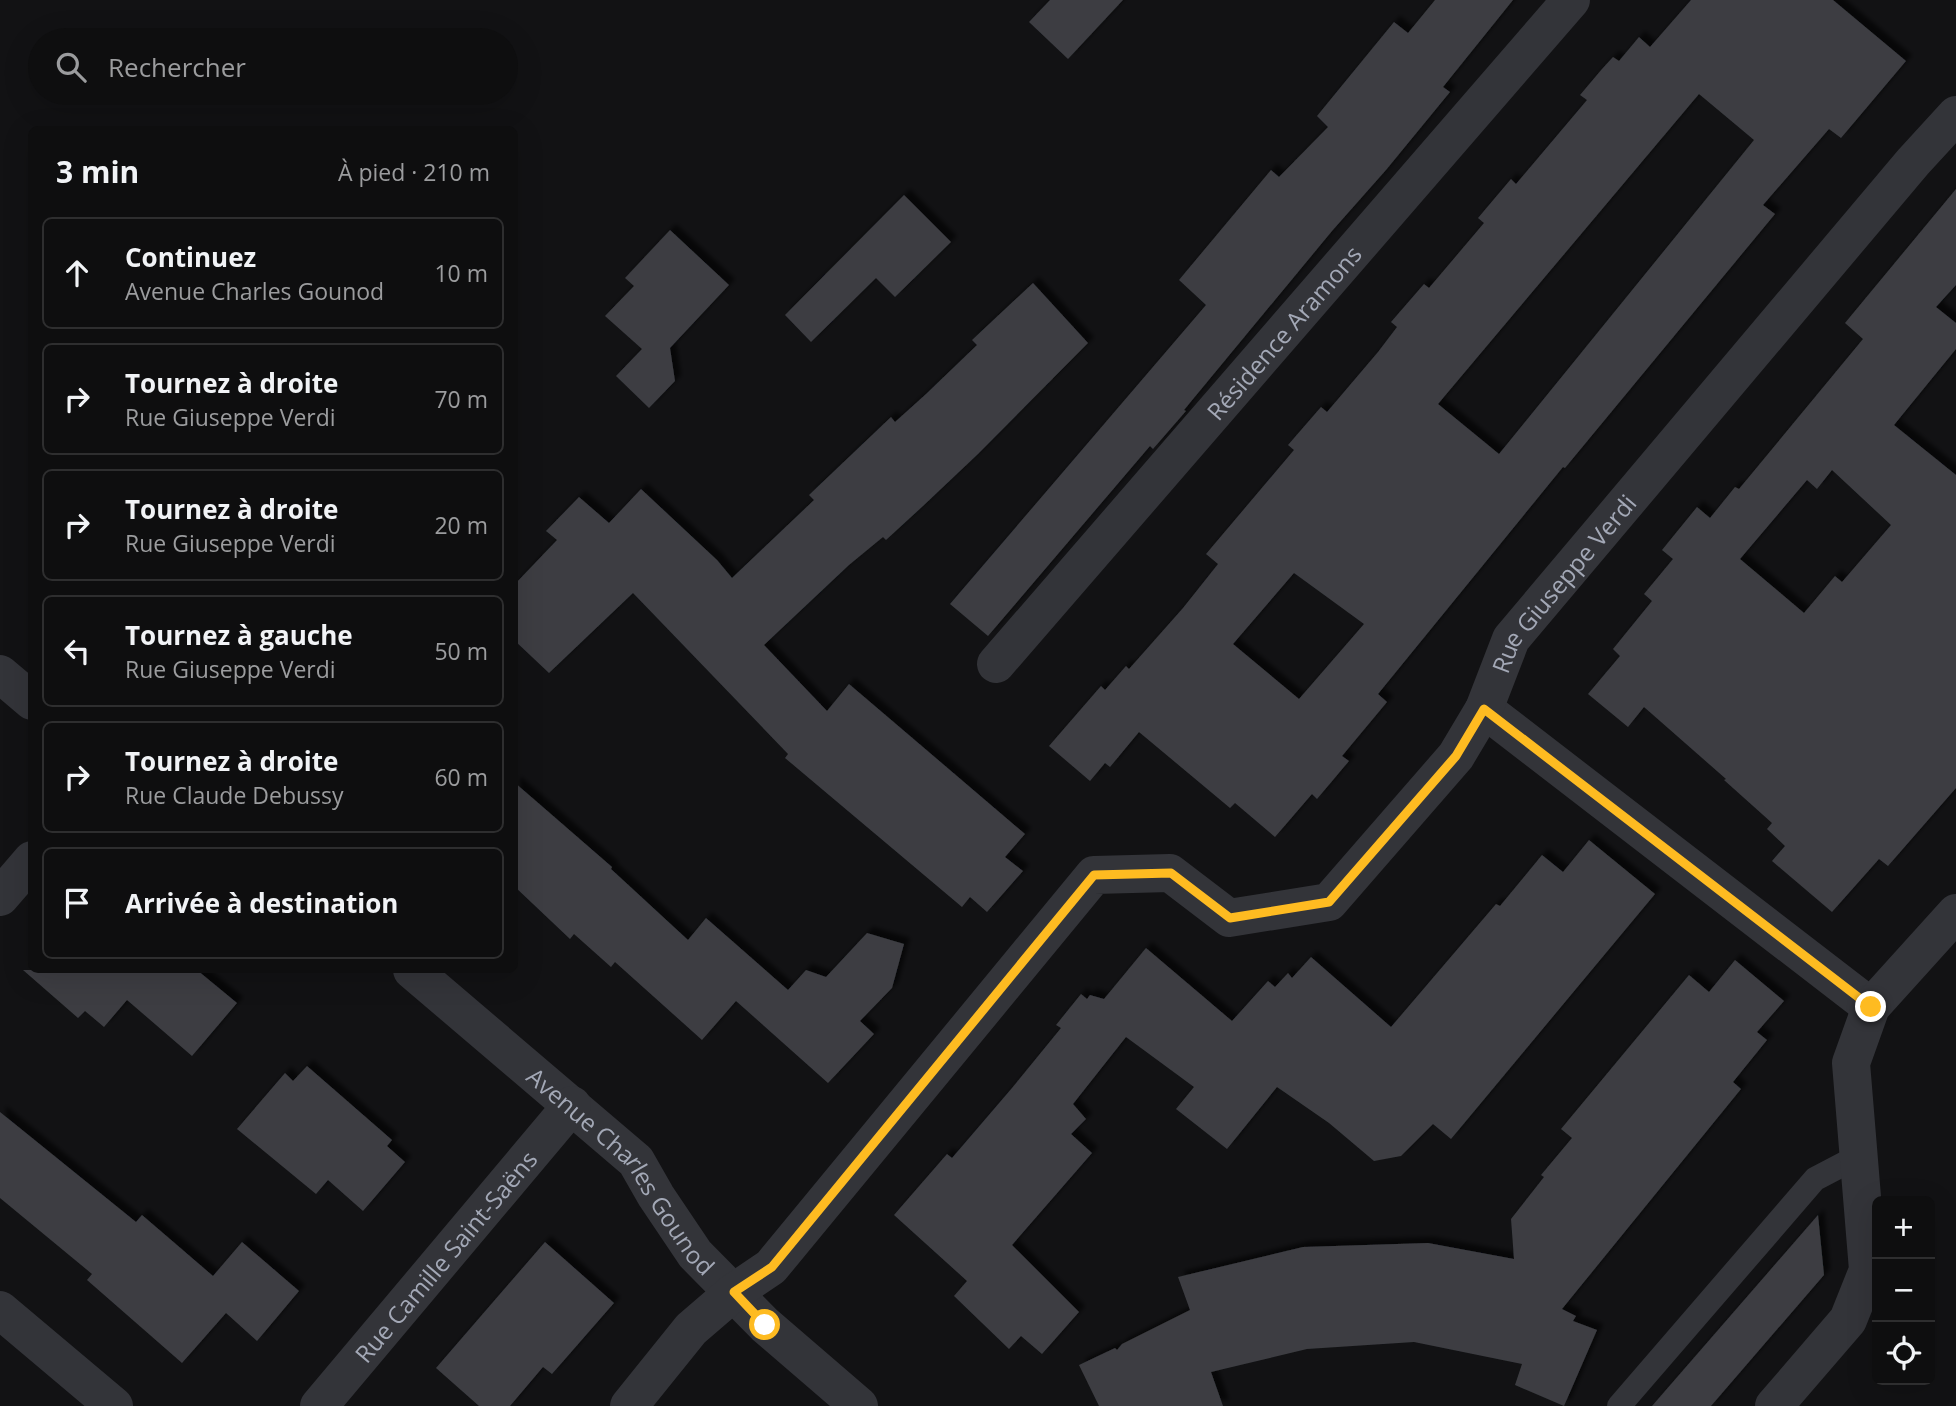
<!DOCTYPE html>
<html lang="fr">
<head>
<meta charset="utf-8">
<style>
	body { margin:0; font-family:"Open Sans",sans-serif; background:#1c1c1d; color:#f1f3f6 }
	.controls { position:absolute; right:21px; bottom:21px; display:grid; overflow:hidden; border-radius:10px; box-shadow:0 7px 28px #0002 }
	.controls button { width:63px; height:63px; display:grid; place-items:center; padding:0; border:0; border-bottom:2px solid #2e2e2f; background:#0e0e0f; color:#f1f3f6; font:35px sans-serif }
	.stop { position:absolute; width:21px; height:21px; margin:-16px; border:5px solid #febb21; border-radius:50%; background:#fff }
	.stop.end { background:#febb21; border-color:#fff; box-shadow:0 2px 7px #0008 }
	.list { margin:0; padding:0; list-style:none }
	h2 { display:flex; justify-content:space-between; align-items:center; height:91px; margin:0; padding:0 28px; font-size:30px }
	h2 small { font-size:23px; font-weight:400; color:#9b9c9e }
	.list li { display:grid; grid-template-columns:46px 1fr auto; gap:21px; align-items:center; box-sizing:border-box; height:112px; margin:0 14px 14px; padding:0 14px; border:2px solid #2e2e2f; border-radius:10px }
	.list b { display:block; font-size:26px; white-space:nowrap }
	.list p { margin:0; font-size:23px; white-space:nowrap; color:#9b9c9e }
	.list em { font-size:23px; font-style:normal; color:#9b9c9e }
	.icon { flex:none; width:38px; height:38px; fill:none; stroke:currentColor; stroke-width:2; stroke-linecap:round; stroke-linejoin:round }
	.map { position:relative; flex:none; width:1956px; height:1406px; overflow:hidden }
	.search { position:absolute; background:#0e0e0f; box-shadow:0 7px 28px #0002; left:28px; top:28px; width:490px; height:77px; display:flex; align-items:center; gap:18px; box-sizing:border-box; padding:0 24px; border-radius:38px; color:#9b9c9e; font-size:26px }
	.panel { position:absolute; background:#0e0e0f; box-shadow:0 7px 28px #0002; left:28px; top:126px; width:490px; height:847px; border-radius:10px }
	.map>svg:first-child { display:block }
	.building { fill:#3c3d42; fill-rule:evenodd; filter:url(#shadow) }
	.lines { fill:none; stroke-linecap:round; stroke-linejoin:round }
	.lane { stroke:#333439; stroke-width:24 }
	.street { stroke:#333439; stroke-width:38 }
	.route { stroke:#febb21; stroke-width:9 }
	.labels { text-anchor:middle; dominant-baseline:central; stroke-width:7; stroke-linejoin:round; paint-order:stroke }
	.street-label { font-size:24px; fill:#a3a8b6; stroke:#0d0d0f }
</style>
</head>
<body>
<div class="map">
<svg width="1956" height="1406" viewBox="0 0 1956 1406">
	<defs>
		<filter id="shadow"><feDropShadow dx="6" dy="-6" stdDeviation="2" flood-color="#0009"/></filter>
	</defs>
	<rect width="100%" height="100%" fill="#121214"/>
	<g class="building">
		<path d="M1050,0H1123L1068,59L1029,22Z"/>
		<path d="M1435,0H1513L1443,87L1450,92L1386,170L1332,231L1184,410L1186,411L1153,449L1150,446L988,636L950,604L1206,305L1179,280L1271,170L1279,177L1328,127L1317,116L1394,22L1408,33Z"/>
		<path d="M1691,0H1833L1906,61L1841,138L1829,129L1763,205L1775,214L1565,468L1563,467L1378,694L1387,702L1342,756L1349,761L1317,799L1312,794L1275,837L1235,803L1230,808L1139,732L1110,767L1105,763L1090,781L1049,746L1101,686L1105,690L1126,666L1129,669L1183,608L1218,564L1206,554L1294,450L1288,445L1321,407L1327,412L1378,352L1397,327L1391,322L1424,284L1429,288L1484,223L1478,218L1511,179L1516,184L1587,100L1580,95L1602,69L1613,57L1619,61L1639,37L1650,47ZM1699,94L1754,140L1499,454L1438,404ZM1294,573L1364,624L1299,699L1233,644Z"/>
		<path d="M1956,189V285L1936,307L1956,323V349L1894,425L1956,475V788L1888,866L1879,859L1832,912L1772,861L1785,846L1767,829L1772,823L1724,780L1726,779L1644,707L1628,727L1588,694L1620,656L1613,649L1652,601L1644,594L1673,559L1662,550L1697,507L1710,518L1735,487L1739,489L1863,339L1845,323ZM1832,470L1891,525L1842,582L1835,576L1804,613L1740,559L1807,480L1817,489Z"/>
		<path d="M904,195L951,242L895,297L876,278L811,342L785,315Z"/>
		<path d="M670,230L729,285L670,348L675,381L649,408L616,376L642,349L605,316L634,286L625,278Z"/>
		<path d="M1033,283L1088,343L978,454L923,506L886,540L883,537L849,565L764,645L827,711L849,684L1025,834L1005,857L1023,871L987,912L970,897L962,907L785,758L788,754L633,593L549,673L514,640V585L557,540L546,531L579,497L609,523L641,489L717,560L732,578L814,500L809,495L891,417L895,422L926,394L977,345L972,340Z"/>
		<path d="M514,782L612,867L611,869L688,940L706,918L788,990L806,970L826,977L867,933L904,944L892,988L860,1021L874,1034L828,1083L736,1001L702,1040L615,962L611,967L574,934L570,939L514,886Z"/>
		<path d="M1589,840L1655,894L1451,1139L1433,1124L1401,1156L1374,1161L1329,1123L1277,1087L1227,1149L1176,1109L1194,1087L1126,1037L1073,1104L1086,1119L1071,1134L1092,1153L1012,1245L1079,1312L1042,1354L1021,1336L1009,1349L954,1296L967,1281L894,1215L947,1154L952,1158L1012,1088L1061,1028L1056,1025L1081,994L1087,999L1090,995L1104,999L1146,948L1232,1021L1268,981L1275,987L1288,973L1292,978L1311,957L1391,1027L1496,904L1500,906L1542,855L1563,872Z"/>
		<path d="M1735,960L1784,1001L1757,1032L1767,1040L1733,1082L1741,1089L1562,1309L1576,1316L1573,1321L1597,1330L1564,1406L1515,1385L1522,1364L1414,1342L1307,1349L1211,1372L1223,1406H1099L1079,1365L1115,1348L1117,1350L1122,1344L1190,1310L1178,1277L1303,1247L1428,1243L1514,1259L1511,1219L1544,1177L1541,1175L1572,1138L1561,1129L1689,975L1709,992Z"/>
		<path d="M23,970H197L237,1003L192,1056L127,1000L104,1027L85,1011L78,1018Z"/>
		<path d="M307,1066L392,1140L387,1146L405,1162L363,1211L328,1180L316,1194L237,1129L285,1073L293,1081Z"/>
		<path d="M0,1112L136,1222L142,1215L213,1276L242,1242L299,1291L257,1341L226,1313L182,1363L87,1280L92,1274L0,1198Z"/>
		<path d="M1818,1215L1824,1275L1711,1406H1652Z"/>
		<path d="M545,1242L614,1303L552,1374L543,1367L510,1406H479L436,1368Z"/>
	</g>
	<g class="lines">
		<path class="lane" d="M1619,1406L1815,1179L1857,1157"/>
		<g class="street">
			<path id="s1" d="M996,664L1571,0"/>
			<path d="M0,674L32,701"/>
			<path d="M1484,709L1871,1007"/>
			<path d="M0,897L32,860"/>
			<path id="s2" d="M412,970L636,1161L656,1196L695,1254L765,1325L859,1406"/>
			<path d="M0,1310L114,1406"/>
			<path id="s3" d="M319,1406L572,1105"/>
			<path id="s4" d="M629,1406L691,1329L734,1292L771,1267L1094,875L1170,873L1229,918L1329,902L1456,756L1484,709L1511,639L1913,162L1956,115"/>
			<path d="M1774,1406L1848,1320L1868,1270L1851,1063L1871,1007L1956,913"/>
		</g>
	</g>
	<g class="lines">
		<path class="route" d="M765,1325L734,1292L772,1267L1094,875L1171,873L1230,918L1329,902L1456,756L1484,709L1871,1007"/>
	</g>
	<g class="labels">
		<g class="street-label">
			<text stroke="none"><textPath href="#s1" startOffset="439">Résidence Aramons</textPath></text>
			<text stroke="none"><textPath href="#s4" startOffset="1358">Rue Giuseppe Verdi</textPath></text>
			<text stroke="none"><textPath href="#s2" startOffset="292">Avenue Charles Gounod</textPath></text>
			<text stroke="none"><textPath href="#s3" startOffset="196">Rue Camille Saint-Saëns</textPath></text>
		</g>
	</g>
</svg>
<div class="controls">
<button>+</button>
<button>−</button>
<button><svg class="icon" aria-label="locate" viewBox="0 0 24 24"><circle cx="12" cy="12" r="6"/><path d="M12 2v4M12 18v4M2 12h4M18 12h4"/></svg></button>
</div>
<div class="stop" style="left:765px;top:1325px"></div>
<div class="stop end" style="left:1871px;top:1007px"></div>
<div class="search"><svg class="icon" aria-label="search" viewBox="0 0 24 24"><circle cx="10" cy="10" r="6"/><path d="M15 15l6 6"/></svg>Rechercher</div>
<section class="panel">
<h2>3 min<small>À pied · 210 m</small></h2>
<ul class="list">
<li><svg class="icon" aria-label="ahead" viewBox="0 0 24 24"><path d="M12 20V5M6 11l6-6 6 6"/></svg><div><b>Continuez</b><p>Avenue Charles Gounod</p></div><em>10 m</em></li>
<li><svg class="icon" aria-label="right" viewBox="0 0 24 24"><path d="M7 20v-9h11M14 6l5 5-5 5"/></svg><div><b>Tournez à droite</b><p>Rue Giuseppe Verdi</p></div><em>70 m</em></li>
<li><svg class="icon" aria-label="right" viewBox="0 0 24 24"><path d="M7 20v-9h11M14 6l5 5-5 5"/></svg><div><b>Tournez à droite</b><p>Rue Giuseppe Verdi</p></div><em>20 m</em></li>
<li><svg class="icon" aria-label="left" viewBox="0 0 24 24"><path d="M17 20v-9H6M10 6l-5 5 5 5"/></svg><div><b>Tournez à gauche</b><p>Rue Giuseppe Verdi</p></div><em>50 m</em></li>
<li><svg class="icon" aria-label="right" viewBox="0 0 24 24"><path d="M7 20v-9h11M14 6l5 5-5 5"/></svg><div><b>Tournez à droite</b><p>Rue Claude Debussy</p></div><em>60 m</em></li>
<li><svg class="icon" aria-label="arrive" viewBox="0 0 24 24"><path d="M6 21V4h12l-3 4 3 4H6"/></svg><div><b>Arrivée à destination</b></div></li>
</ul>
</section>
</div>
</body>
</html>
